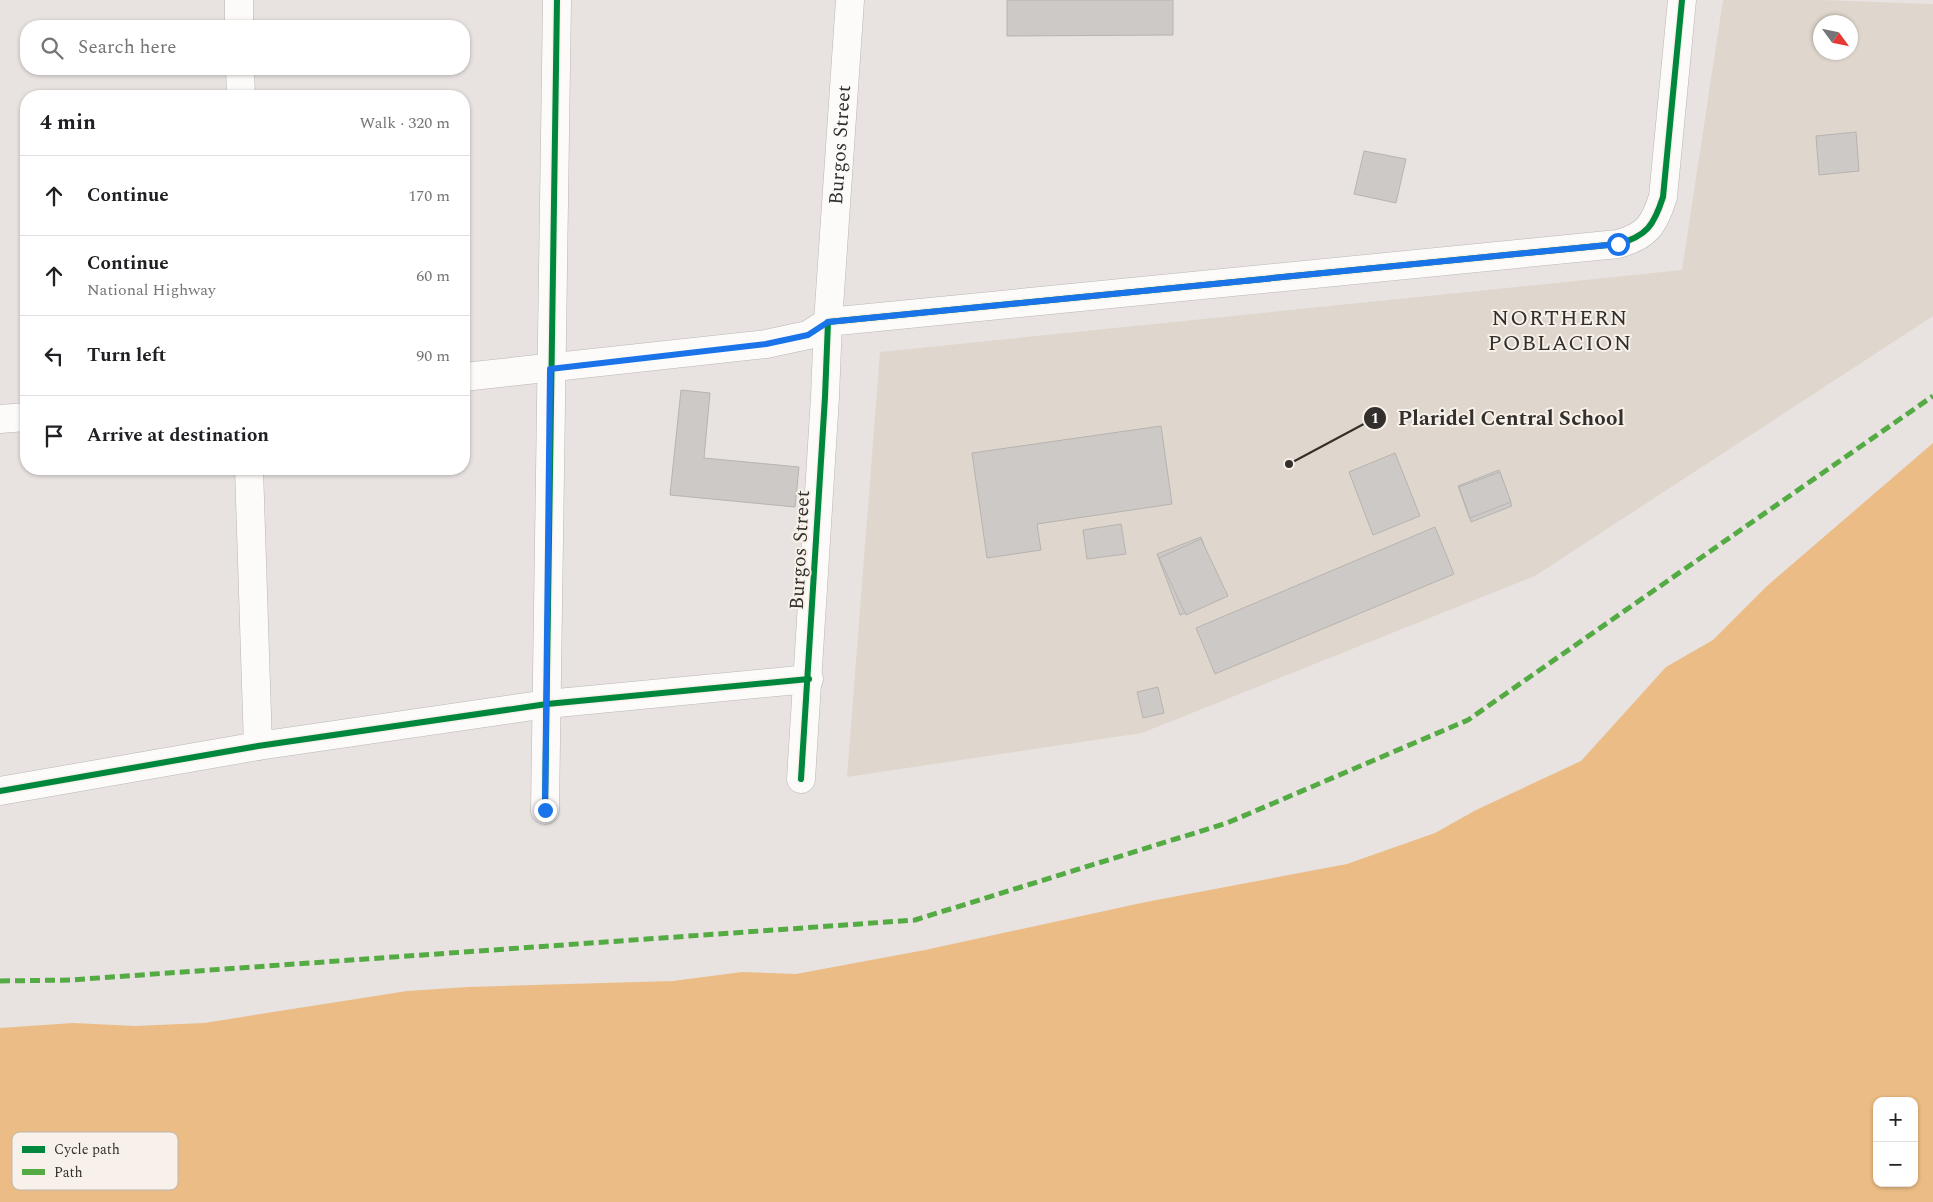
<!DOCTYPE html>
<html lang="en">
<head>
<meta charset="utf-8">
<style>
	body { margin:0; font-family:Spectral,serif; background:#f6f6f6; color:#202124 }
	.controls { position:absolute; right:15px; bottom:15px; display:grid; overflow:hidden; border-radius:10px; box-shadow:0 1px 4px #0004 }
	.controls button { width:45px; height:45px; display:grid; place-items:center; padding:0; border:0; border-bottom:1px solid #e0e0e0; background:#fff; color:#202124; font:25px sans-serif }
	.compass { position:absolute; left:1813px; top:15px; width:45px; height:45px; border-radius:50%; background:#fff; box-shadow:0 1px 4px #0004; rotate:123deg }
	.stop { position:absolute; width:15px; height:15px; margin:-11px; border:4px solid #1a73e8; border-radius:50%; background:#fff }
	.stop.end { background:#1a73e8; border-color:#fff; box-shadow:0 1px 5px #0008 }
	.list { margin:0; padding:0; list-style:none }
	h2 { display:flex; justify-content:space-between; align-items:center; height:65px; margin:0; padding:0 20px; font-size:21px }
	h2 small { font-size:16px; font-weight:400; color:#757577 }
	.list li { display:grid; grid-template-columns:32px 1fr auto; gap:15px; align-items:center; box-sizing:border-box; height:80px; padding:0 20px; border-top:1px solid #e0e0e0 }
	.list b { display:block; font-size:19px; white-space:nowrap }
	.list p { margin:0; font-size:16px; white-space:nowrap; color:#757577 }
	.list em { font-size:16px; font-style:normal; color:#757577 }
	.icon { flex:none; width:28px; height:28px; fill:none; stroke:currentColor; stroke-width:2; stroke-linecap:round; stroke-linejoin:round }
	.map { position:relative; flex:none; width:1933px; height:1202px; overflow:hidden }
	.search { position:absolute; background:#fff; box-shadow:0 1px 4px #0004; left:20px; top:20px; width:450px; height:55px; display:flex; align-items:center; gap:12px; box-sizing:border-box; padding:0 18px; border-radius:20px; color:#757577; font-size:19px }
	.panel { position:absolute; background:#fff; box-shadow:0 1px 4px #0004; left:20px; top:90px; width:450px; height:385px; border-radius:20px }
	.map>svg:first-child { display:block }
	.built { fill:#dfd7cd; fill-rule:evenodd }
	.water { fill:#ebbc85; fill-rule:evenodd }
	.building { fill:#ccc9c6; stroke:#b6b3b0 }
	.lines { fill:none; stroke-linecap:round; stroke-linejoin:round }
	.street-casing { stroke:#bab6b4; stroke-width:29 }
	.secondary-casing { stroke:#bab6b4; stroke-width:29 }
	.street { stroke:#fcfbfa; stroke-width:28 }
	.secondary { stroke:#fcfbfa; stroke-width:28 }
	.quiet { stroke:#54ab44; stroke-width:5; stroke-dasharray:10 5; stroke-linecap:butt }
	.cycleway-casing { stroke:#f8f1e9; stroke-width:9 }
	.cycleway { stroke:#00873e; stroke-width:6 }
	.route { stroke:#1a73e8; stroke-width:6 }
	.labels { text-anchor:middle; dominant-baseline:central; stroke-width:4; stroke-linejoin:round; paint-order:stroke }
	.street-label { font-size:20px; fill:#322f2c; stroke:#f8f1e9 }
	.quarter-label { font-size:22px; letter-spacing:1px; fill:#322f2c; stroke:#f8f1e9 }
	.key { fill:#f8f1e9; stroke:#bdb7b0; stroke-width:1 }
	.key-label { font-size:14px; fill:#322f2c }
	.leader { fill:none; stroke:#322f2c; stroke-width:2 }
	.callout-dot { fill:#322f2c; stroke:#f8f1e9; stroke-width:2 }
	.mark-label { font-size:15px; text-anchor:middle; font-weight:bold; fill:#fff }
	.callout-label { font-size:21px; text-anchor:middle; font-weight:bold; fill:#322f2c; stroke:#f8f1e9; stroke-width:4; stroke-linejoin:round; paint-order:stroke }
</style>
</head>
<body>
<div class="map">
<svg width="1933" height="1202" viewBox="0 0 1933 1202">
	<rect width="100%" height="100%" fill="#e8e3e0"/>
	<path class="built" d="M1723,0H1821L1933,4V316L1535,576L1142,733L847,777L880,352L1682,270ZM1820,22H1850V52H1820Z"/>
	<path class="water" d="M1933,443V1202H0V1028L73,1023L135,1026L204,1023L407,991L468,987L673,981L742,972L796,974L925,950L1146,902L1347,864L1435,833L1476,810L1581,761L1666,667L1713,640L1767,586ZM1877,1101H1914V1183H1877Z"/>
	<g class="building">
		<path d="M1007,0H1173V35L1007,36Z"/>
		<path d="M1856,132L1859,171L1819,175L1816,136Z"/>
		<path d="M1364,151L1406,159L1396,203L1354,194Z"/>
		<path d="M681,390L710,393L704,458L799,467L795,507L670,495Z"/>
		<path d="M1161,426L1172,504L1037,524L1041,550L987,558L972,453Z"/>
		<path d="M1395,453L1420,516L1373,535L1349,472Z"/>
		<path d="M1499,470L1512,506L1471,522L1458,486Z"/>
		<path d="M1500,472L1511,502L1470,518L1459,487Z"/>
		<path d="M1121,524L1126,554L1087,559L1083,530Z"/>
		<path d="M1435,527L1454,574L1215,674L1196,628Z"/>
		<path d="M1201,537L1223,598L1180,615L1157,554Z"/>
		<path d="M1201,539L1228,596L1186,615L1159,558Z"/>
		<path d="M1158,687L1164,713L1143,718L1137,692Z"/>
	</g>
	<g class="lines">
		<g class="street-casing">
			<g id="street">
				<path d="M239,0V26"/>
				<path d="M240,69L241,96"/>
				<path d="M249,469L258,746"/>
				<path d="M801,779L825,397L828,322L1618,244C1647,236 1654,225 1663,197L1682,0"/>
				<path d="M0,791L258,746L547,704L809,679"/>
				<path d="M545,810L557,0"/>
			</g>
		</g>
		<g class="secondary-casing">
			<g id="secondary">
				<path id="s1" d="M464,377L766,344L808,335L828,322L850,0"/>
				<path d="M0,419L26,417"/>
			</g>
		</g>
		<use href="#street" class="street"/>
		<use href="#secondary" class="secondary"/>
		<path class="quiet" d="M0,981L70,980L915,920L1227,823L1468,720L1933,396"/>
		<g class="cycleway-casing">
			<g id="cycleway">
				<path d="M801,779L825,397L828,322L1618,244C1647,236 1654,225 1663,197L1682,0"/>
				<path d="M0,791L258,746L547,704L809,679"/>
				<path d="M545,810L557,0"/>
			</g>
		</g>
		<use href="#cycleway" class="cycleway"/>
	</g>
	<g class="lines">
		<path class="route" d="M545,810L550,369L766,344L808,335L828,322L1618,244"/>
	</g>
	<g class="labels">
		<g class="street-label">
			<text stroke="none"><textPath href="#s1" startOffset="548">Burgos Street</textPath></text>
			<text transform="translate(800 550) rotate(-87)">Burgos Street</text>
		</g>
		<g class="quarter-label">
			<text x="1560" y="318">NORTHERN<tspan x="1560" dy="25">POBLACION</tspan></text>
		</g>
	</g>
	<rect x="12" y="1132" width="166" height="58" rx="8" class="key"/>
	<rect x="22" y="1146" width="23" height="7" fill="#00873e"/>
	<rect x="22" y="1169" width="23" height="6" fill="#54ab44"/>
	<g class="key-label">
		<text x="54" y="1154">Cycle path</text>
		<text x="54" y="1177">Path</text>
	</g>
	<path class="leader" d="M1289 464L1375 418"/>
	<g class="callout-dot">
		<circle cx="1289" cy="464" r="5"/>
		<circle cx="1375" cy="418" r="12"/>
	</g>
	<g class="mark-label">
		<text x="1375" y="423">1</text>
	</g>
	<g class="callout-label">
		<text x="1511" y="425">Plaridel Central School</text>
	</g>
</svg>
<div class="controls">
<button>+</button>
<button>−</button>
</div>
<svg class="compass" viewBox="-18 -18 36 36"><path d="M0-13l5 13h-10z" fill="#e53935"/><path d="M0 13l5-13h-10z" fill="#757577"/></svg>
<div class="stop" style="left:1618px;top:244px"></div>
<div class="stop end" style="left:545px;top:810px"></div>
<div class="search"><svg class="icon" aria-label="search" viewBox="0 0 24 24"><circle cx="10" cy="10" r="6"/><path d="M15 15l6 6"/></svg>Search here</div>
<section class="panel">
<h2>4 min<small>Walk · 320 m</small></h2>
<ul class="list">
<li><svg class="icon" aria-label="ahead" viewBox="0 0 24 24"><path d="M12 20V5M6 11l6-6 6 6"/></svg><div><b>Continue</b></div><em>170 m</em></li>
<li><svg class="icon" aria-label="ahead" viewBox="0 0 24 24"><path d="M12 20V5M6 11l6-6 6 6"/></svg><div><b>Continue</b><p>National Highway</p></div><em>60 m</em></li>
<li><svg class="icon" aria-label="left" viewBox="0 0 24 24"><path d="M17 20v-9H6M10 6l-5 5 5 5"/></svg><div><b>Turn left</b></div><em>90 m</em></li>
<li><svg class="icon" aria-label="arrive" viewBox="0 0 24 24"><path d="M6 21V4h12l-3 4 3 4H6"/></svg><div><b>Arrive at destination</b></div></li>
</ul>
</section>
</div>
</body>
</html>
